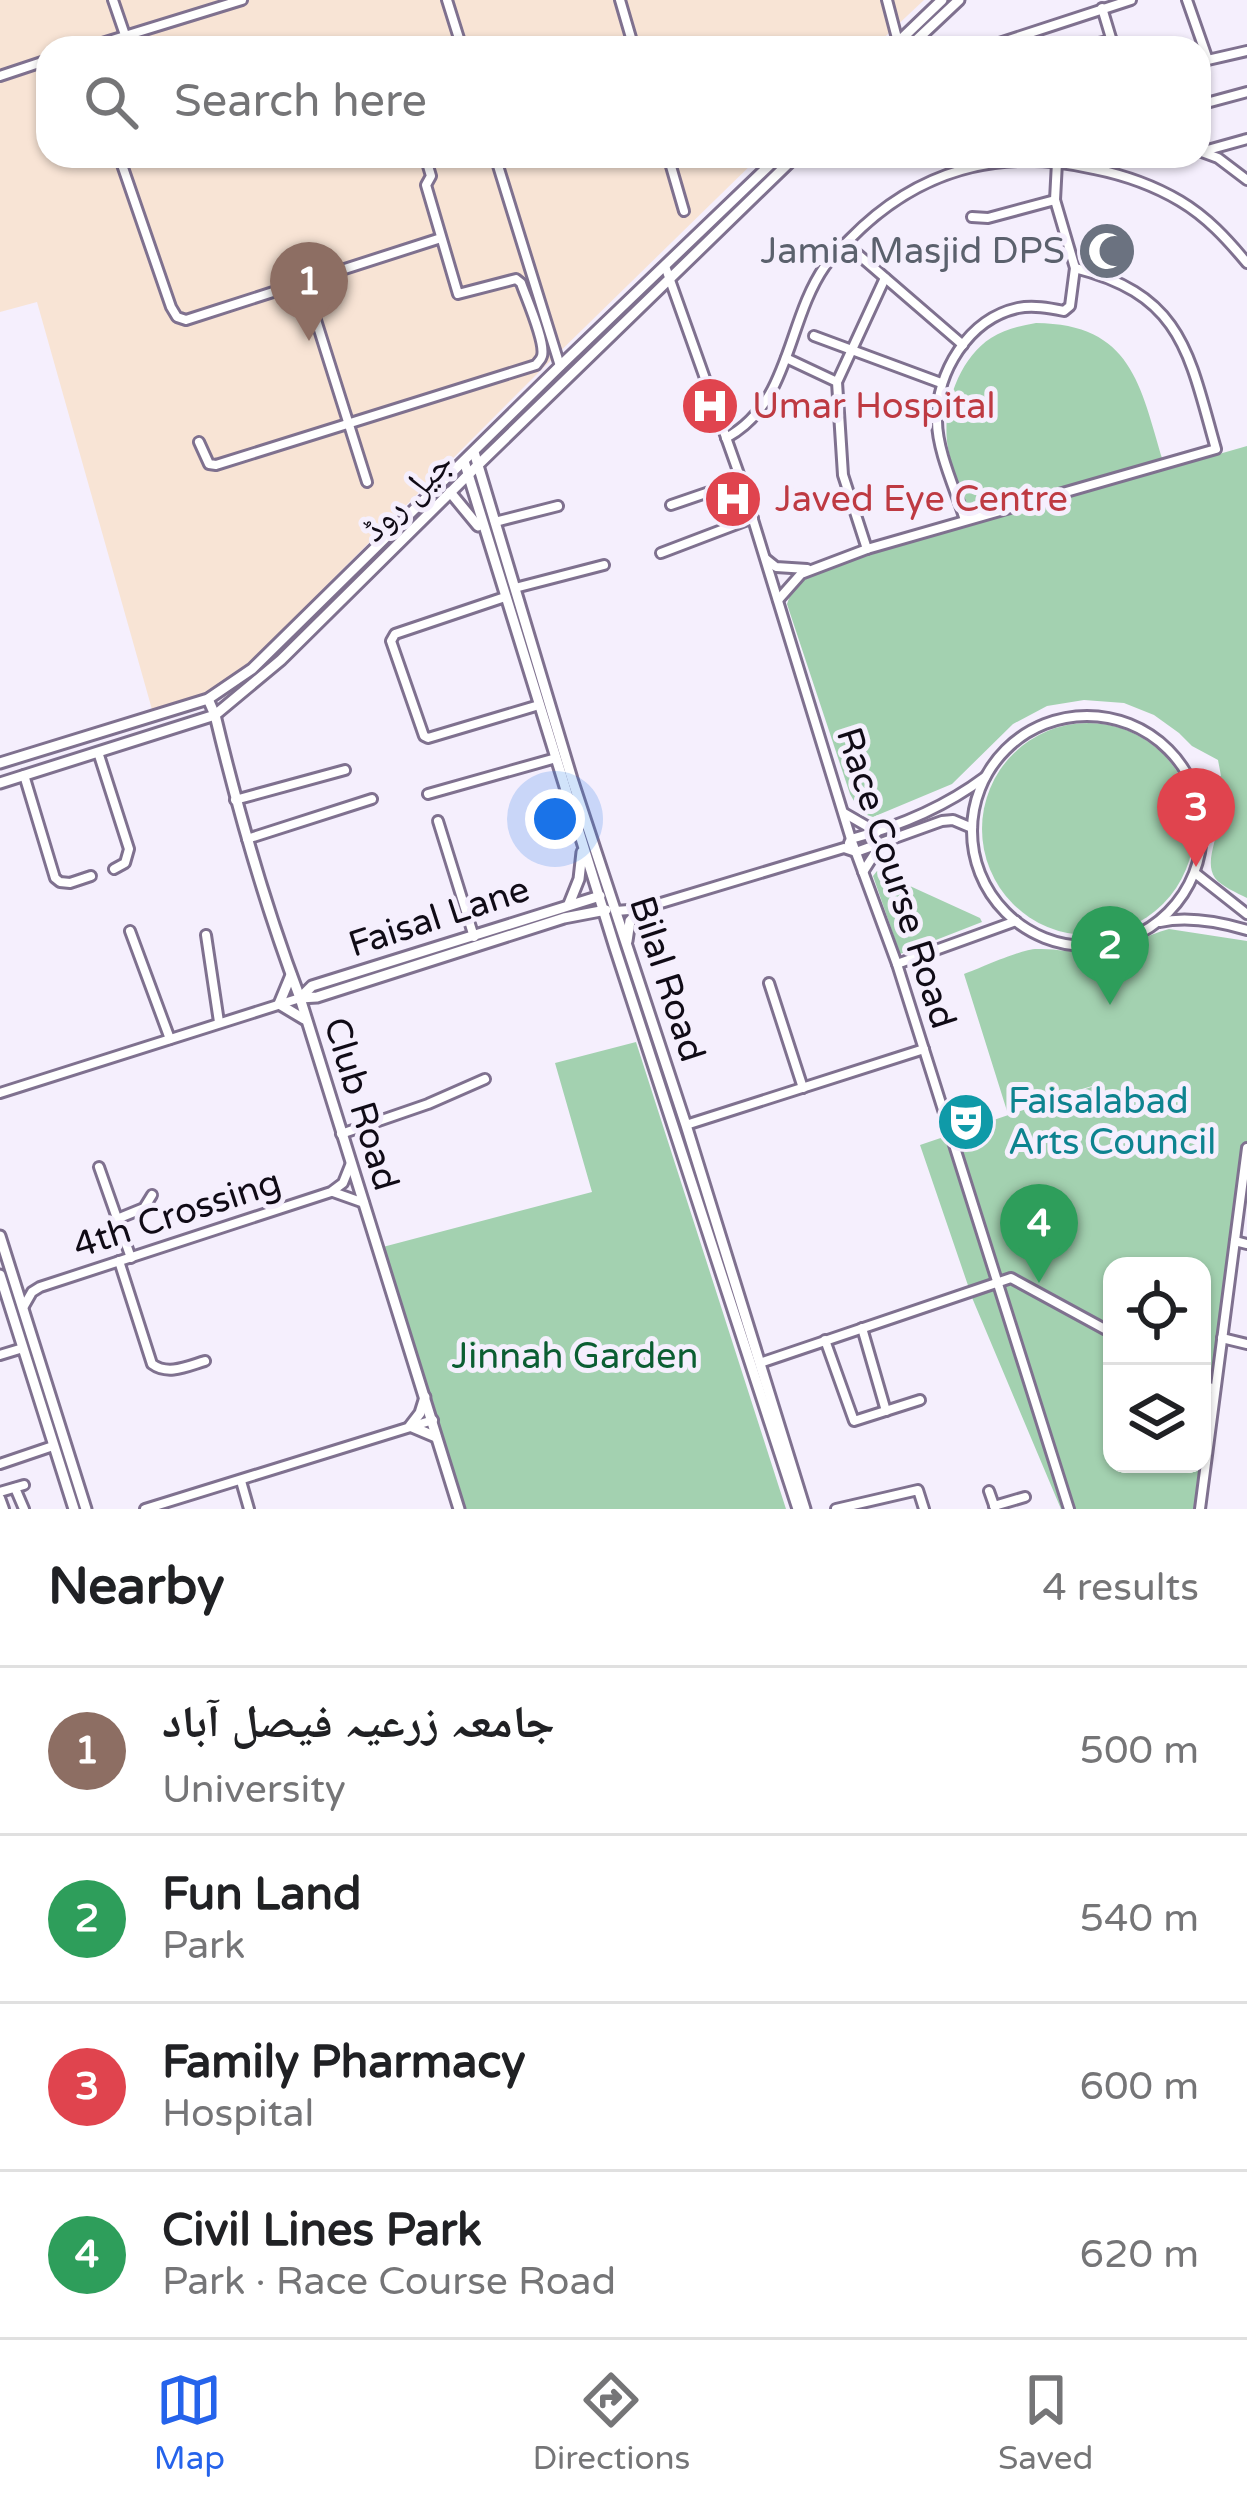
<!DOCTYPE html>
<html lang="en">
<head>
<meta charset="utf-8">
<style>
	body { margin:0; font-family:"Varela Round","Noto Naskh Arabic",sans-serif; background:#f6f6f6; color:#202124 }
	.controls { position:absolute; right:36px; bottom:36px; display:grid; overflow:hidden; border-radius:24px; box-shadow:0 3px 9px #0004 }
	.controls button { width:108px; height:108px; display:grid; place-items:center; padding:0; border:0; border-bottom:3px solid #e0e0e0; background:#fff; color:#202124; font:60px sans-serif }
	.you { position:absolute; left:555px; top:819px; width:42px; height:42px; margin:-30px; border:9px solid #fff; border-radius:50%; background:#1a73e8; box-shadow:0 0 0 18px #1a73e833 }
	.badge { display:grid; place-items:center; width:78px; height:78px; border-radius:50%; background:#2563eb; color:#fff; font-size:39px; font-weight:700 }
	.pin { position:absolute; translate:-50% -99px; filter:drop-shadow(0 3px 6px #0008) }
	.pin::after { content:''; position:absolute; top:63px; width:42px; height:36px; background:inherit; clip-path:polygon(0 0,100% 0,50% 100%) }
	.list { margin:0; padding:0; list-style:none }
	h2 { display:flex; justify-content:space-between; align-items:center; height:156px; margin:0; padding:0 48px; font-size:51px }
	h2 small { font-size:39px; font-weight:400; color:#757577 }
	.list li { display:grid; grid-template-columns:78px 1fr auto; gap:36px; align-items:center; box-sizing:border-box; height:168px; padding:0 48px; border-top:3px solid #e0e0e0 }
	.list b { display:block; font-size:45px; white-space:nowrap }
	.list p { margin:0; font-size:39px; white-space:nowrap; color:#757577 }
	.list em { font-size:39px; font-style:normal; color:#757577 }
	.icon { flex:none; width:66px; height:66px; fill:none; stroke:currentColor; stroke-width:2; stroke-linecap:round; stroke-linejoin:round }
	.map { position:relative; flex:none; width:1247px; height:1509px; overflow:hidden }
	.search { position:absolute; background:#fff; box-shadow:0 3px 9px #0004; left:36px; right:36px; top:36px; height:132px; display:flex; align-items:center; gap:30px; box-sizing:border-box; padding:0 42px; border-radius:36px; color:#757577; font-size:45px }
	.sheet { height:828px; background:#fff }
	nav { display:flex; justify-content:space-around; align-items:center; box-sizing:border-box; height:168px; border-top:3px solid #e0e0e0; background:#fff; font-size:33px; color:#757577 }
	nav a { display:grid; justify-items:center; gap:6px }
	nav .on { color:#2563eb }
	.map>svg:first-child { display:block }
	.education { fill:#f8e4d5 }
	.green { fill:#a3d1b0; fill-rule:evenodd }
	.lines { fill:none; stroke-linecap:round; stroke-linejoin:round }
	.minor-casing { stroke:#7f718f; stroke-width:14 }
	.major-casing { stroke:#7f718f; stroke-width:15 }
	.minor { stroke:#fff; stroke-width:8 }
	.major { stroke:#fff; stroke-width:9 }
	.labels { text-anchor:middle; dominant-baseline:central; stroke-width:10; stroke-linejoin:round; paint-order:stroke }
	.worship-label { font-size:36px; fill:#5b616d; stroke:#f5effd; text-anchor:end }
	.health-label { font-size:36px; fill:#be3a42; stroke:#f5effd; text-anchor:start }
	.street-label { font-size:36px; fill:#100b16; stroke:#f5effd }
	.culture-label { font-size:36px; fill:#0d838f; stroke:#f5effd; text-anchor:start }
	.park-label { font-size:36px; fill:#0b5e32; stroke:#f5effd }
</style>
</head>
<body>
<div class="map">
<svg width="1247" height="1509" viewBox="0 0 1247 1509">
	<rect width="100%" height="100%" fill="#f5effd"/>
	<path class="education" d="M0,0H924L873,48H48V156H760L540,371L249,663L211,692L153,713L37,302L0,312Z"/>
	<g class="green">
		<path d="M1036,323C1132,324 1140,385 1163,461L968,512C961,491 952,470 948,448C941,411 958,359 991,338C1005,329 1020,326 1036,323Z"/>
		<path d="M1247,446V898C1237,893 1221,886 1215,878C1204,862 1218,839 1218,821C1217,805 1213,790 1207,774L1221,776L1218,760L1192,746L1179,733L1154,715L1124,703L1084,700L1047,706L1013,724L952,784L873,817L861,813L850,794L787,604L794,584L808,572Z"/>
		<circle cx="1088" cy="829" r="106"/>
		<path d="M877,871L980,918L982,922L900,954L873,876Z"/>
		<path d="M1169,929L1247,941V1153L1202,1509H1061L973,1300L920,1145L1106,1082L1007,1111L964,974C981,968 1021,949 1037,949C1061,948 1081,956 1105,951C1128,947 1146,935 1169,929ZM1112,1266H1202V1464H1112Z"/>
		<path d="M636,1042L786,1509H463L379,1248L592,1192L555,1063Z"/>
	</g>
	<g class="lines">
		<g class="minor-casing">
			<g id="minor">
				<path d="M113,0L125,35"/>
				<path d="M447,0L462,48"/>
				<path d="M620,0L634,48"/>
				<path d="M887,0L898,42"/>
				<path d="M1187,0L1208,60"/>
				<path d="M1102,8L1114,48"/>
				<path d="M86,48L242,0"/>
				<path d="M984,48L1131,0"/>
				<path d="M1075,48L1112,40"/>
				<path d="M1199,62L1247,51"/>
				<path d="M0,76L48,60"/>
				<path d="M1199,105L1247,92"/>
				<path d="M1199,151L1218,158L1247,180"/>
				<path d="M1204,151L1247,139"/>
				<path d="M119,156L171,307L177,317L186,320L441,238"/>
				<path d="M495,156L560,366"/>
				<path d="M668,156L684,211"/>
				<path d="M972,217L988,218L1055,200"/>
				<path d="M846,244L963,345"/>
				<path d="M665,266L739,474L851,839L897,964L1069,1509"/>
				<path d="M304,282L367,482"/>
				<path d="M814,336L941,383"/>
				<path d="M786,358L837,382L843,475L867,549"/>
				<path d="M837,382L885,278"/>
				<path d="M726,438C791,403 786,322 825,266C832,257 841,248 850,239C917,170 1000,147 1094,169C1124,175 1153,185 1180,201C1207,217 1227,239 1247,263"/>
				<path d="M199,442L209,464L216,465L536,365C538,362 541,360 542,356C546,342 526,298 521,283L516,279L458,294L426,185L431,176L425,156"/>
				<path d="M671,505L741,481"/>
				<path d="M965,520C956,491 937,451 937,421C936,373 968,319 1018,308C1033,305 1049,308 1064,311L1070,306L1075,268L1055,200L1057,162"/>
				<path d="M495,522L558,506"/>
				<path d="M661,553L753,518"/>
				<path d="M766,559L776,567L807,569"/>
				<path d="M515,588L604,565"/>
				<path d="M505,597L395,634L391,641L424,736L428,738L539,705"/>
				<path d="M778,600L801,574L867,549L1216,449C1189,354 1183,295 1075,268"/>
				<circle cx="1087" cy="831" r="115"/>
				<path d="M98,752L129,849L125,863L114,869"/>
				<path d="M24,775L55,878L60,882L70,883L91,876"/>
				<path d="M428,794L556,758"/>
				<path d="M235,800L345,770"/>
				<path d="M844,813L877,832"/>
				<path d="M438,821L474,937"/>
				<path d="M247,839L372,799"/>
				<path d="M849,843L851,839C900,826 945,807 985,777"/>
				<path d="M863,872L881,844"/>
				<path d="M1195,873L1247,914"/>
				<path d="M616,911L641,909L844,848L856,852L942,821L953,820L972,828"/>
				<path d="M1160,922C1188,916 1220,922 1247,930"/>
				<path d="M130,931L170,1039"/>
				<path d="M206,935L219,1022"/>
				<path d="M897,964L1016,921"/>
				<path d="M769,983L803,1088"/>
				<path d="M0,1093L300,998"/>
				<path d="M686,1125L924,1049"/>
				<path d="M341,1134L428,1104L485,1079"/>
				<path d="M99,1167L131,1258"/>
				<path d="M333,1192L364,1203"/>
				<path d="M117,1219L144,1208L152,1195"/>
				<path d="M1235,1241L1247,1244"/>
				<path d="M119,1261L152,1364C168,1376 188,1366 205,1361"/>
				<path d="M24,1306L32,1292L40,1287L331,1192L343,1183L351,1163"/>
				<path d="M862,1328L886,1411"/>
				<path d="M1222,1338L1247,1344"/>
				<path d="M825,1340L854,1421L920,1400"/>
				<path d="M0,1355L23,1348"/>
				<path d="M760,1363L1011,1278L1112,1333"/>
				<path d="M1202,1383L1215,1390"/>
				<path d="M0,1464L53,1446"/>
				<path d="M241,1481L249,1509"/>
				<path d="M15,1488L24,1509"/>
				<path d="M989,1491L995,1508"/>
				<path d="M0,1492L24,1485"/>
				<path d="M0,1498L4,1509"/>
				<path d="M994,1506L1025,1497"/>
				<path d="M145,1509L433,1420"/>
				<path d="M836,1509L918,1490L924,1509"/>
				<path d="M1200,1509L1247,1148"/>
			</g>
		</g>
		<g class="major-casing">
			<g id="major">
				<path d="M892,48L942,0"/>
				<path d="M908,48L959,0"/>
				<path d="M474,452L572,779L686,1125L805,1509"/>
				<path d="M464,461L615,948L798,1509"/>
				<path d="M450,492L478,526"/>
				<path d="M208,699L215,715C238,811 265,906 300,998L459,1509"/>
				<path d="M0,763L208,699L252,669L560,366L779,156"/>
				<path d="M0,783L215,715L281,660L478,465L796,156"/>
				<path d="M569,904L579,879L582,852"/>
				<path d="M627,941L630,921L641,909"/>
				<path d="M291,975L279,1004L304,1019"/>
				<path d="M300,998L312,986L600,896"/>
				<path d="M300,998L317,997L564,918L606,910"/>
				<path d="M0,1236L86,1509"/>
				<path d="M0,1275L74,1509"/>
				<path d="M425,1397L420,1413L410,1426L436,1437"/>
			</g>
		</g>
		<use href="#minor" class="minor"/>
		<use href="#major" class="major"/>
	</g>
	<defs>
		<g id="mosque-disc" transform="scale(3)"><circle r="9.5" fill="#6b7280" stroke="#f5effd"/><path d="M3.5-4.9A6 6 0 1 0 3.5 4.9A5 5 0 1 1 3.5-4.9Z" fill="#fff"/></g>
		<g id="hospital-disc" transform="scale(3)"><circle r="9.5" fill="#e0444e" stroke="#f5effd"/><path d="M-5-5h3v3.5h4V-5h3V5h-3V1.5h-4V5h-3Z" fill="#fff"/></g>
		<g id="theatre-disc" transform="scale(3)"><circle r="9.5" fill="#0f9aa8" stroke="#f5effd"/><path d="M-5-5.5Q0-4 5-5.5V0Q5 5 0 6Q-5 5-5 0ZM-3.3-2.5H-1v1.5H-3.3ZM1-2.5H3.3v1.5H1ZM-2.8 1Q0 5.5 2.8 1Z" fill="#fff"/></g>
	</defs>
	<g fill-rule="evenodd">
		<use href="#mosque-disc" x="1107" y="251"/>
		<use href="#hospital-disc" x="710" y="406"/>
		<use href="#hospital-disc" x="733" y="499"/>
		<use href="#theatre-disc" x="966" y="1122"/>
	</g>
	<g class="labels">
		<g class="worship-label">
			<text x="1065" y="251">Jamia Masjid DPS</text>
		</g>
		<g class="health-label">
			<text x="752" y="406">Umar Hospital</text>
			<text x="775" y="499">Javed Eye Centre</text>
		</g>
		<g class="street-label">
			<text transform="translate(407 496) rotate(-45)">جیل روڈ</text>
			<text transform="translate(896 878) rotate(72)">Race Course Road</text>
			<text transform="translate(439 917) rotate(-18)">Faisal Lane</text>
			<text transform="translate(667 979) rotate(72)">Bilal Road</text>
			<text transform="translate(361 1104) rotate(73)">Club Road</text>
			<text transform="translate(177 1214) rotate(-18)">4th Crossing</text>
		</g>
		<g class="culture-label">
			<text x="1008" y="1101">Faisalabad<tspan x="1008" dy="41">Arts Council</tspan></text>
		</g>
		<g class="park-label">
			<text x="575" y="1356">Jinnah Garden</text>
		</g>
	</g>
</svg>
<div class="controls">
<button><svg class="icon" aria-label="locate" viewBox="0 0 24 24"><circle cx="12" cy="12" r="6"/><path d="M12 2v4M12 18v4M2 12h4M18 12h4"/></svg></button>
<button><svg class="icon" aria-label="layers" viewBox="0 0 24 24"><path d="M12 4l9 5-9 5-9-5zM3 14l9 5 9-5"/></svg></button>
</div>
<div class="you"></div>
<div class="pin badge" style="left:309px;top:341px;background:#8d6e63">1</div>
<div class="pin badge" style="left:1110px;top:1005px;background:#2e9e5b">2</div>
<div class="pin badge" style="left:1196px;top:867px;background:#e0444e">3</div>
<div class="pin badge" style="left:1039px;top:1283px;background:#2e9e5b">4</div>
<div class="search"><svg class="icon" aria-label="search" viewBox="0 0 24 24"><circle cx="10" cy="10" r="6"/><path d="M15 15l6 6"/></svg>Search here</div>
</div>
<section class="sheet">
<h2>Nearby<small>4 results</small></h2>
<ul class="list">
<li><span class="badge" style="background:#8d6e63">1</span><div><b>جامعہ زرعیہ فیصل آباد</b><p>University</p></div><em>500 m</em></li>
<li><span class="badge" style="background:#2e9e5b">2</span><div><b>Fun Land</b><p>Park</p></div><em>540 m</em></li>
<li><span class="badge" style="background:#e0444e">3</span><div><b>Family Pharmacy</b><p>Hospital</p></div><em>600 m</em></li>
<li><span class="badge" style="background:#2e9e5b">4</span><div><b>Civil Lines Park</b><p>Park · Race Course Road</p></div><em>620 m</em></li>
</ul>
</section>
<nav>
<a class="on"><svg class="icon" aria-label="map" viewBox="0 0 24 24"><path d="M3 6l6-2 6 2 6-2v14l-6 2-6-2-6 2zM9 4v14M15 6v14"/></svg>Map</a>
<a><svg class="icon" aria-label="directions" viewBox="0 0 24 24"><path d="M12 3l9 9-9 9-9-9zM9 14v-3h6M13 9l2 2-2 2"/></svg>Directions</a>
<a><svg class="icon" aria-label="saved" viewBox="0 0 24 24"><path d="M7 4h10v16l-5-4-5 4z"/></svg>Saved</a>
</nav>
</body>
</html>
